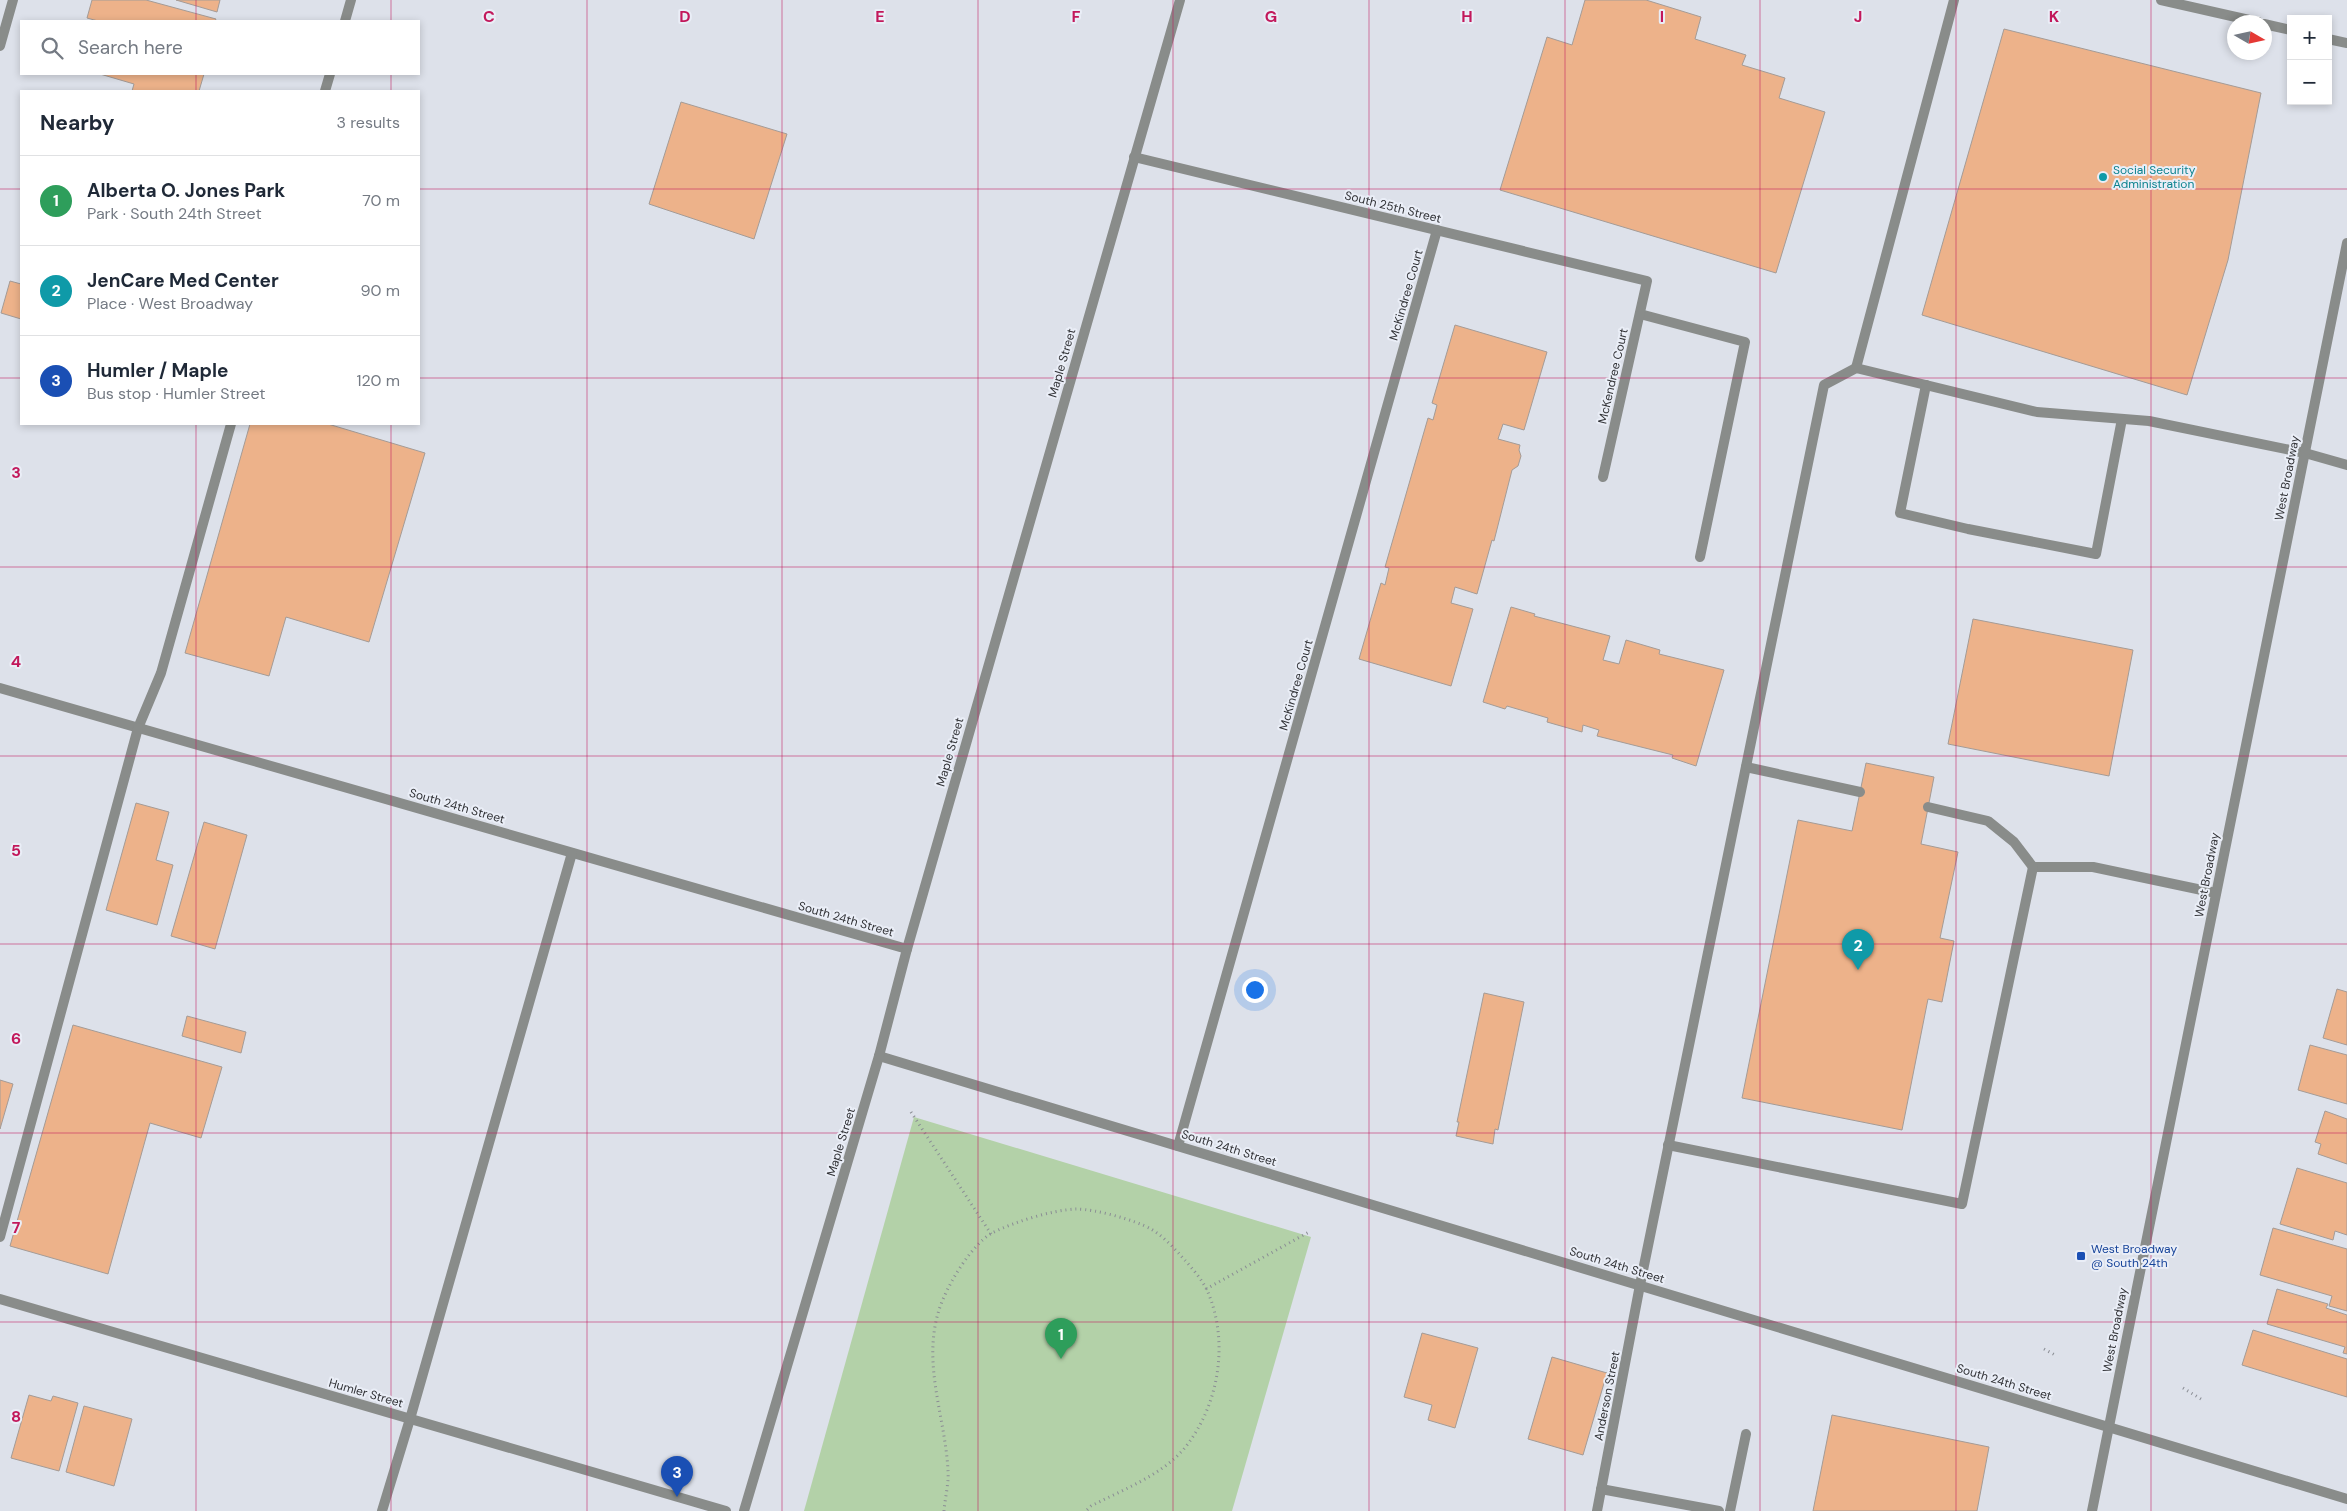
<!DOCTYPE html>
<html lang="en">
<head>
<meta charset="utf-8">
<style>
	body { margin:0; font-family:"DM Sans",sans-serif; background:#f6f6f7; color:#1f2937 }
	.controls { position:absolute; right:15px; top:15px; display:grid; overflow:hidden; border-radius:0px; box-shadow:0 2px 8px #0003 }
	.controls button { width:45px; height:45px; display:grid; place-items:center; padding:0; border:0; border-bottom:1px solid #e0e1e3; background:#fff; color:#1f2937; font:25px sans-serif }
	.compass { position:absolute; left:2227px; top:15px; width:45px; height:45px; border-radius:50%; background:#fff; box-shadow:0 2px 8px #0003; rotate:99deg }
	.you { position:absolute; left:1254px; top:989px; width:18px; height:18px; margin:-12px; border:4px solid #fff; border-radius:50%; background:#1a73e8; box-shadow:0 0 0 8px #1a73e833 }
	.badge { display:grid; place-items:center; width:32px; height:32px; border-radius:50%; background:#5569df; color:#fff; font-size:16px; font-weight:700 }
	.pin { position:absolute; translate:-50% -41px; filter:drop-shadow(0 1px 2px #0008) }
	.pin::after { content:''; position:absolute; top:26px; width:18px; height:15px; background:inherit; clip-path:polygon(0 0,100% 0,50% 100%) }
	.list { margin:0; padding:0; list-style:none }
	h2 { display:flex; justify-content:space-between; align-items:center; height:65px; margin:0; padding:0 20px; font-size:21px }
	h2 small { font-size:16px; font-weight:400; color:#747a83 }
	.list li { display:grid; grid-template-columns:32px 1fr auto; gap:15px; align-items:center; box-sizing:border-box; height:90px; padding:0 20px; border-top:1px solid #e0e1e3 }
	.list b { display:block; font-size:19px; white-space:nowrap }
	.list p { margin:0; font-size:16px; white-space:nowrap; color:#747a83 }
	.list em { font-size:16px; font-style:normal; color:#747a83 }
	.icon { flex:none; width:28px; height:28px; fill:none; stroke:currentColor; stroke-width:2; stroke-linecap:round; stroke-linejoin:round }
	.map { position:relative; flex:none; width:2347px; height:1511px; overflow:hidden }
	.search { position:absolute; background:#fff; box-shadow:0 2px 8px #0003; left:20px; top:20px; width:400px; height:55px; display:flex; align-items:center; gap:12px; box-sizing:border-box; padding:0 18px; border-radius:0px; color:#747a83; font-size:19px }
	.panel { position:absolute; background:#fff; box-shadow:0 2px 8px #0003; left:20px; top:90px; width:400px; height:335px; border-radius:0px }
	.map>svg:first-child { display:block }
	.green { fill:#b3d1a8 }
	.building { fill:#edb28a; stroke:#a49b96 }
	.lines { fill:none; stroke-linecap:round; stroke-linejoin:round }
	.path { stroke:#8a8d94; stroke-width:3; stroke-dasharray:1 4; stroke-linecap:butt }
	.service { stroke:#898c8a; stroke-width:10 }
	.minor { stroke:#898c8a; stroke-width:10 }
	.tertiary { stroke:#898c8a; stroke-width:10 }
	.grid { fill:none; stroke:#c2185b; stroke-width:1; stroke-opacity:0.55 }
	.culture-dot { fill:#0f9aa8; stroke:#eaeef7; stroke-width:2 }
	.transit-dot { fill:#1a4fb4; stroke:#eaeef7; stroke-width:2 }
	.labels { text-anchor:middle; dominant-baseline:central; stroke-width:4; stroke-linejoin:round; paint-order:stroke }
	.culture-label { font-size:12px; fill:#0d838f; stroke:#eaeef7; text-anchor:start }
	.street-label { font-size:12px; fill:#313236; stroke:#eaeef7 }
	.transit-label { font-size:12px; fill:#164399; stroke:#eaeef7; text-anchor:start }
	.grid-label { font-size:16px; text-anchor:middle; font-weight:bold; fill:#c2185b; stroke:#eaeef7; stroke-width:4; stroke-linejoin:round; paint-order:stroke }
</style>
</head>
<body>
<div class="map">
<svg width="2347" height="1511" viewBox="0 0 2347 1511">
	<rect width="100%" height="100%" fill="#dde1ea"/>
	<path class="green" d="M914,1117L1311,1237L1232,1511H804Z"/>
	<g class="building">
		<path d="M92,0H146L216,19L215,21H98L87,18Z"/>
		<path d="M176,0H220L217,12Z"/>
		<path d="M1585,0H1646L1701,17L1695,39L1746,55L1742,65L1785,78L1779,98L1825,112L1776,273L1500,190L1547,37L1572,45Z"/>
		<path d="M2004,29L2261,93L2228,260L2187,395L1922,315Z"/>
		<path d="M100,74H204L199,91H132L134,84Z"/>
		<path d="M681,102L787,134L754,239L649,204Z"/>
		<path d="M10,281L21,284V319L1,313Z"/>
		<path d="M1455,325L1547,352L1524,430L1503,424L1498,439L1520,445L1519,450L1521,456L1518,466L1512,470L1494,541L1492,540L1477,594L1455,587L1451,603L1473,609L1451,686L1359,659L1381,583L1385,585L1389,568L1385,567L1428,418L1433,420L1437,405L1432,403Z"/>
		<path d="M250,424H328L425,453L369,642L286,617L269,676L185,653Z"/>
		<path d="M1511,607L1535,614L1534,616L1610,636L1603,660L1619,664L1626,640L1660,650L1659,654L1724,670L1696,766L1672,758L1673,755L1597,736L1599,730L1583,725L1582,732L1547,722L1548,718L1507,706L1505,709L1483,702Z"/>
		<path d="M1973,619L2133,650L2109,776L1948,744Z"/>
		<path d="M1866,763L1934,777L1921,844L1958,852L1940,938L1954,941L1942,1002L1928,999L1902,1130L1742,1098L1798,820L1852,831Z"/>
		<path d="M136,803L169,812L156,860L173,865L157,925L106,910Z"/>
		<path d="M204,822L247,835L215,949L171,936Z"/>
		<path d="M2337,989L2347,992V1045L2323,1038Z"/>
		<path d="M1484,993L1524,1002L1498,1130L1495,1129L1493,1144L1456,1136L1459,1122H1457Z"/>
		<path d="M187,1016L246,1032L241,1053L182,1036Z"/>
		<path d="M73,1025L222,1067L201,1138L150,1123L108,1274L10,1246Z"/>
		<path d="M2310,1045L2347,1055V1104L2298,1090Z"/>
		<path d="M0,1080L13,1084L0,1129Z"/>
		<path d="M2325,1111L2347,1119V1164L2318,1154L2321,1144L2315,1142Z"/>
		<path d="M2297,1168L2347,1183V1235L2335,1231L2333,1240L2280,1224Z"/>
		<path d="M2273,1228L2347,1249V1311L2329,1306L2332,1296L2260,1275Z"/>
		<path d="M2277,1289L2328,1304L2326,1308L2347,1315V1354L2343,1353L2345,1347L2267,1324Z"/>
		<path d="M2253,1330L2347,1359V1397L2242,1365Z"/>
		<path d="M1422,1333L1478,1348L1455,1428L1428,1420L1432,1405L1404,1397Z"/>
		<path d="M1552,1357L1607,1373L1583,1455L1528,1439Z"/>
		<path d="M29,1395L51,1401L53,1396L78,1403L59,1471L11,1458Z"/>
		<path d="M84,1406L132,1419L114,1486L66,1472Z"/>
		<path d="M1832,1415L1989,1447L1977,1511H1813Z"/>
	</g>
	<g class="lines">
		<g class="path">
			<path d="M911,1112L991,1234"/>
			<path d="M1206,1289L1309,1232"/>
			<path d="M2044,1349L2057,1356"/>
			<path d="M2183,1388L2201,1399"/>
			<path d="M944,1511C945,1498 949,1483 948,1470C945,1416 922,1364 939,1310C946,1287 971,1245 992,1233C1014,1222 1052,1210 1076,1209C1095,1209 1135,1220 1151,1229C1163,1236 1173,1247 1182,1257C1191,1267 1201,1278 1207,1290C1230,1342 1219,1407 1183,1450C1160,1476 1122,1490 1091,1506L1086,1511"/>
		</g>
		<g class="service">
			<path d="M2161,0L2258,22"/>
			<path d="M345,21L351,0"/>
			<path d="M2264,24L2291,30"/>
			<path d="M2328,39L2347,43"/>
			<path d="M325,91L330,74"/>
			<path d="M1640,314L1745,342L1700,557"/>
			<path d="M1856,368L1954,0"/>
			<path d="M1926,385L1900,513L1968,529L2096,554L2122,419"/>
			<path d="M138,728L161,673L231,424"/>
			<path d="M1746,767L1860,792"/>
			<path d="M1928,807L1988,821L2014,842L2033,867H2093L2216,893"/>
			<path d="M1668,1145L1962,1204L2033,867"/>
			<path d="M1178,1146L1437,230"/>
			<path d="M1640,1285L1824,385L1856,368L2037,412L2149,421L2305,453L2347,465"/>
			<path d="M1601,1489L1719,1511"/>
			<path d="M1730,1511L1746,1434"/>
		</g>
		<g class="minor">
			<path d="M0,46L13,0"/>
			<path d="M1134,157L1647,281L1603,477"/>
			<path d="M0,688L907,949"/>
			<path d="M879,1056L2347,1499"/>
			<path d="M0,1237L138,728"/>
			<path d="M0,1299L726,1511"/>
			<path d="M382,1511L410,1419L572,853"/>
			<path d="M744,1511L879,1056L907,949L1180,0"/>
			<path d="M1597,1511L1640,1285"/>
		</g>
		<path class="tertiary" d="M2092,1511L2347,243"/>
	</g>
	<path class="grid" d="M196,0V21M391,0V21M587,0V1511M782,0V1511M978,0V1511M1173,0V1511M1369,0V1511M1565,0V1511M1760,0V1511M1956,0V1511M2151,0V1511M196,74V91M391,74V91M0,189H21M419,189H2347M0,378H21M419,378H2347M196,424V1511M391,424V1511M0,567H2347M0,756H2347M0,944H2347M0,1133H2347M0,1322H2347"/>
	<circle class="culture-dot" cx="2103" cy="177" r="5"/>
	<rect class="transit-dot" x="2076" y="1251" width="10" height="10" rx="2.5"/>
	<g class="labels">
		<g class="culture-label">
			<text x="2113" y="170">Social Security<tspan x="2113" dy="14">Administration</tspan></text>
		</g>
		<g class="street-label">
			<text transform="translate(1393 207) rotate(14)">South 25th Street</text>
			<text transform="translate(1406 295) rotate(-74)">McKindree Court</text>
			<text transform="translate(1062 363) rotate(-74)">Maple Street</text>
			<text transform="translate(1613 376) rotate(-77)">McKendree Court</text>
			<text transform="translate(2287 478) rotate(-79)">West Broadway</text>
			<text transform="translate(1296 685) rotate(-74)">McKindree Court</text>
			<text transform="translate(950 752) rotate(-74)">Maple Street</text>
			<text transform="translate(457 806) rotate(16)">South 24th Street</text>
			<text transform="translate(2207 875) rotate(-79)">West Broadway</text>
			<text transform="translate(846 919) rotate(16)">South 24th Street</text>
			<text transform="translate(841 1142) rotate(-73)">Maple Street</text>
			<text transform="translate(1229 1148) rotate(17)">South 24th Street</text>
			<text transform="translate(1617 1265) rotate(17)">South 24th Street</text>
			<text transform="translate(2115 1330) rotate(-79)">West Broadway</text>
			<text transform="translate(2004 1382) rotate(17)">South 24th Street</text>
			<text transform="translate(366 1393) rotate(16)">Humler Street</text>
			<text transform="translate(1607 1396) rotate(-79)">Anderson Street</text>
		</g>
		<g class="transit-label">
			<text x="2091" y="1249">West Broadway<tspan x="2091" dy="14">@ South 24th</tspan></text>
		</g>
	</g>
	<g class="grid-label">
		<text x="489" y="22">C</text>
		<text x="685" y="22">D</text>
		<text x="880" y="22">E</text>
		<text x="1076" y="22">F</text>
		<text x="1271" y="22">G</text>
		<text x="1467" y="22">H</text>
		<text x="1662" y="22">I</text>
		<text x="1858" y="22">J</text>
		<text x="2054" y="22">K</text>
		<text x="16" y="478">3</text>
		<text x="16" y="667">4</text>
		<text x="16" y="856">5</text>
		<text x="16" y="1044">6</text>
		<text x="16" y="1233">7</text>
		<text x="16" y="1422">8</text>
	</g>
</svg>
<div class="controls">
<button>+</button>
<button>−</button>
</div>
<svg class="compass" viewBox="-18 -18 36 36"><path d="M0-13l5 13h-10z" fill="#e53935"/><path d="M0 13l5-13h-10z" fill="#747a83"/></svg>
<div class="you"></div>
<div class="pin badge" style="left:1061px;top:1359px;background:#2e9e5b">1</div>
<div class="pin badge" style="left:1858px;top:970px;background:#0f9aa8">2</div>
<div class="pin badge" style="left:677px;top:1497px;background:#1a4fb4">3</div>
<div class="search"><svg class="icon" aria-label="search" viewBox="0 0 24 24"><circle cx="10" cy="10" r="6"/><path d="M15 15l6 6"/></svg>Search here</div>
<section class="panel">
<h2>Nearby<small>3 results</small></h2>
<ul class="list">
<li><span class="badge" style="background:#2e9e5b">1</span><div><b>Alberta O. Jones Park</b><p>Park · South 24th Street</p></div><em>70 m</em></li>
<li><span class="badge" style="background:#0f9aa8">2</span><div><b>JenCare Med Center</b><p>Place · West Broadway</p></div><em>90 m</em></li>
<li><span class="badge" style="background:#1a4fb4">3</span><div><b>Humler / Maple</b><p>Bus stop · Humler Street</p></div><em>120 m</em></li>
</ul>
</section>
</div>
</body>
</html>
